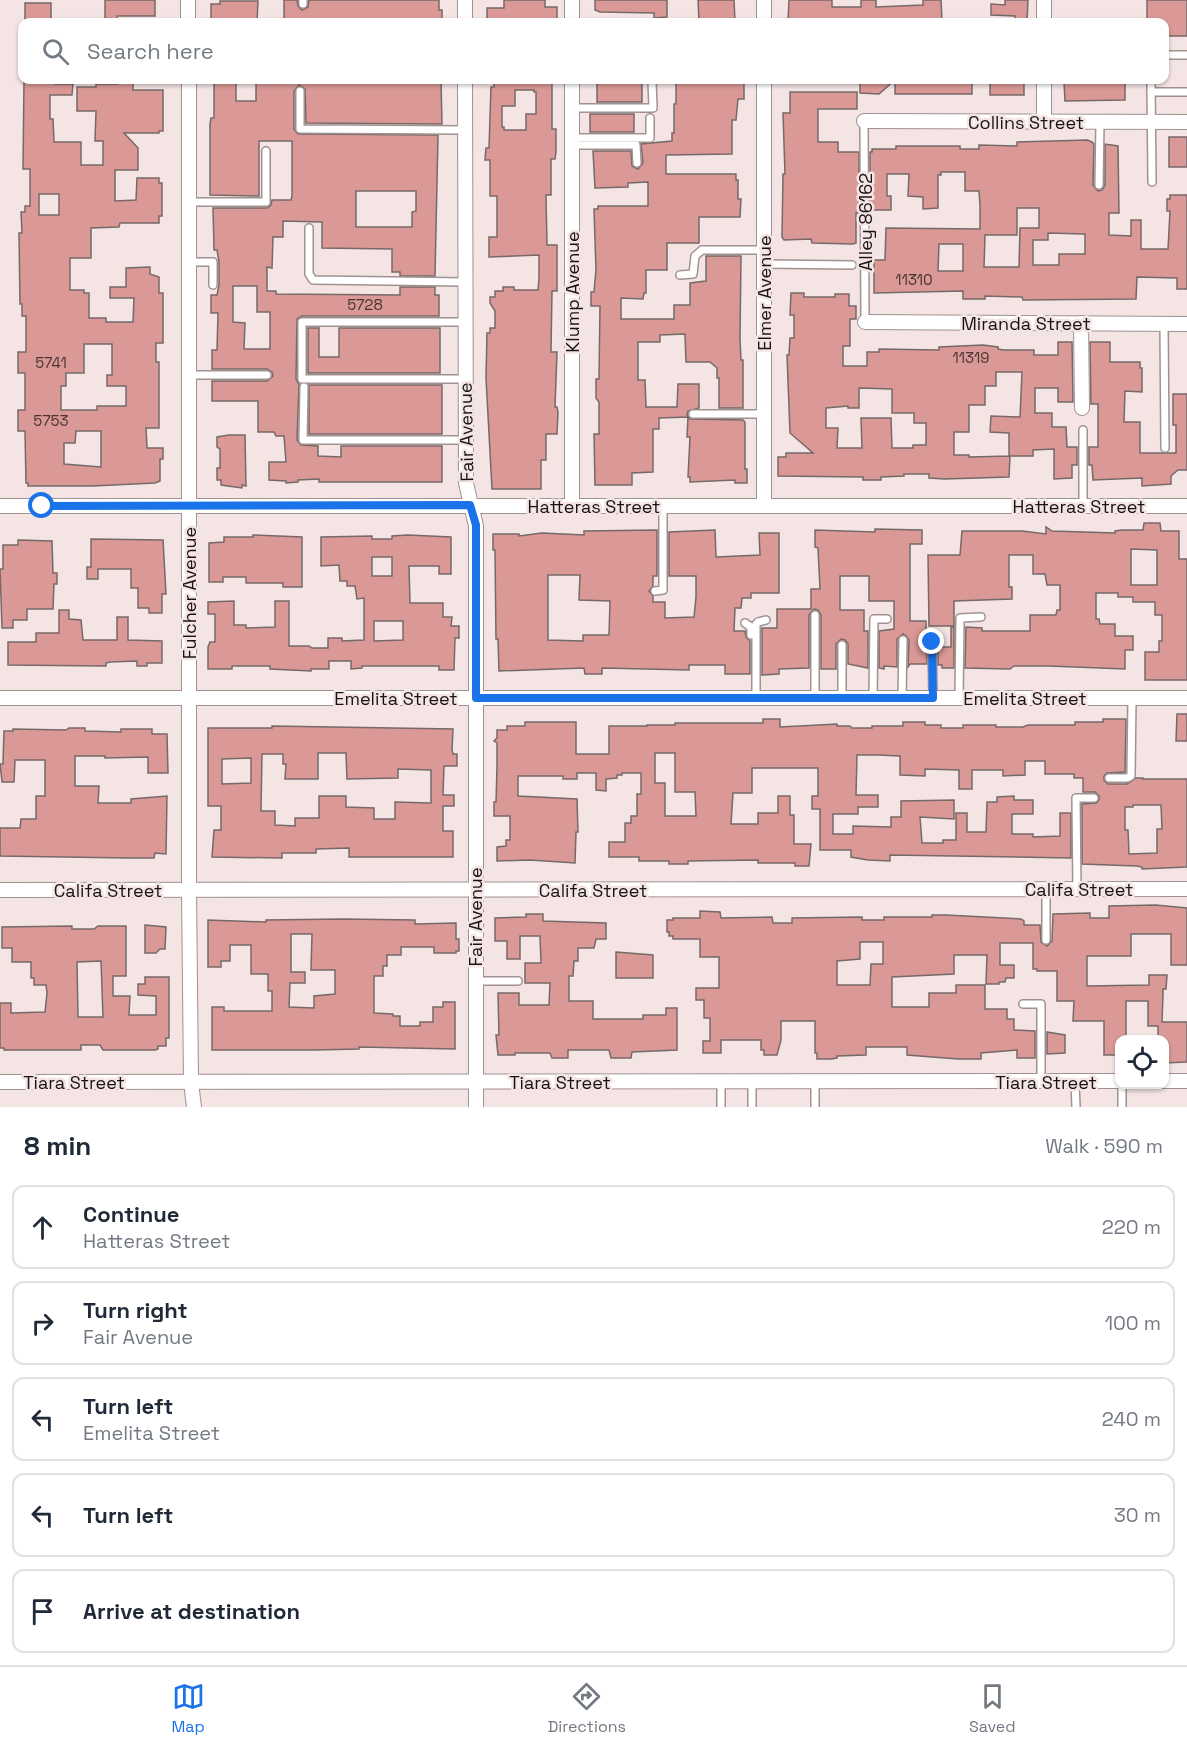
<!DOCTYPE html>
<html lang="en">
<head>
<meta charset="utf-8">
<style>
	body { margin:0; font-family:"Space Grotesk",sans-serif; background:#f2f2f3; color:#1f2937 }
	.controls { position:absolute; right:18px; bottom:18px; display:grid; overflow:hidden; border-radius:12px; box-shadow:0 2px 4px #0004 }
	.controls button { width:54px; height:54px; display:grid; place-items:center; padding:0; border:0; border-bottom:2px solid #e0e1e3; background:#fff; color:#1f2937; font:30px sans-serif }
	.stop { position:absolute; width:18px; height:18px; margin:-14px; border:4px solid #1a73e8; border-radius:50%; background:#fff }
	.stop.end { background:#1a73e8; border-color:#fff; box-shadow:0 2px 6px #0008 }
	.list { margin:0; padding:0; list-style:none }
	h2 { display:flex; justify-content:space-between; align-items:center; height:78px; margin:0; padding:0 24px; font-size:26px }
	h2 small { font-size:20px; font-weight:400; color:#747a83 }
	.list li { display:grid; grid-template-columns:39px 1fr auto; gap:18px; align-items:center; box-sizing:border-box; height:84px; margin:0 12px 12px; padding:0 12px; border:2px solid #e0e1e3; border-radius:12px }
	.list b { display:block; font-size:22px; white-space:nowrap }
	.list p { margin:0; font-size:20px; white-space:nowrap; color:#747a83 }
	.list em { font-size:20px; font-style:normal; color:#747a83 }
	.icon { flex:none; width:33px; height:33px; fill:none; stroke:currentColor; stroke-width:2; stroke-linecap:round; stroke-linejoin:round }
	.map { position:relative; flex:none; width:1187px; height:1107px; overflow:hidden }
	.search { position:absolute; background:#fff; box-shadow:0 2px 4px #0004; left:18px; right:18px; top:18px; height:66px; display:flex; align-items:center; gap:15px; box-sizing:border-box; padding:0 21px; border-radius:12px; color:#747a83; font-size:22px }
	.sheet { height:558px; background:#fff }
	nav { display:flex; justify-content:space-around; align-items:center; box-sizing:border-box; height:84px; border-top:2px solid #e0e1e3; background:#fff; font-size:16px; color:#747a83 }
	nav a { display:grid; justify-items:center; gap:3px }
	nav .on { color:#1a73e8 }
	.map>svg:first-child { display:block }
	.building { fill:#da9996; stroke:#766968; stroke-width:1.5; fill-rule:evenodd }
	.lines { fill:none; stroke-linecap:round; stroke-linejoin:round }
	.service-casing { stroke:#a09291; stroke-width:10 }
	.minor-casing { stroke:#a09291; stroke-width:16 }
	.service { stroke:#fff; stroke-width:7 }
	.minor { stroke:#fff; stroke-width:14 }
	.route { stroke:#1a73e8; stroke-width:8 }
	.labels { text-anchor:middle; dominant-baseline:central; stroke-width:5; stroke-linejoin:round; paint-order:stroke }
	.number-label { font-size:15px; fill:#493534 }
	.street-label { font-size:18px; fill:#191414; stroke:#f4e4e4 }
</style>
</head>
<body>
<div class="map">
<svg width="1187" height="1107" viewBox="0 0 1187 1107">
	<rect width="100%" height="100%" fill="#f4e4e4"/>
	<g class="building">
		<path d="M105,0H155V16H117V22H105Z"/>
		<path d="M284,0H297L298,6L302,10L308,7L309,0H439V10H442V22H284Z"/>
		<path d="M504,0H545V7H557V22L487,20V8H504Z"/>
		<path d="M595,0H667V17L654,18V13L600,12L595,10Z"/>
		<path d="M698,0H734L735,22H699Z"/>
		<path d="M789,0H832V7H861V0H876V7L923,5V0H941L942,22H788Z"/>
		<path d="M1005,0H1028L1027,22H1015V16L991,15V4L1005,5Z"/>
		<path d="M1147,0H1187V36H1164V22H1147Z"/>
		<path d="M220,1H258L257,22H211V4H220Z"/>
		<rect x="25" y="3" width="26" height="19"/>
		<path d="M24,80H55V84H73L72,95H50V119H53L54,142H81V165H103V141H95L96,111H77V87H96V84H117V80H133V90H163V131H159V133H124L138,148V170H115V201L136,200L137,178H159V183H162V216H159V223H120L119,227L91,228V258H70V290H84V293H89V318H106V322H133L134,298H110V287H126V268L150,267V274L159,277V293H163V343H156V362H159V428H146L147,448H163V459H160V481L155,483L92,486H28V483H26L25,431H18V410H25V373H18V352H26V316H22V304H20L19,233H22L21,212H25V206H30V169H23ZM39,194H59V215H39ZM84,344H112V375H107V386H126V406H97V410H61V386H66V373H84ZM76,431H101V467L64,464V443H75Z"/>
		<path d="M214,80H236V101H256V80H441L442,124L306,123L305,89L299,85L294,91V129L298,134L438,135L435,276H400V272H392V249L322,248V222L283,221V237H273L272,268L267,267V291H276V294L400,295V287H435V295H439V316H302L297,319L296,379L299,384L297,440L301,445L318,446V456L341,457V446H442V482H319V479L298,480V482L286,483V481L269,480V462H286L284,436H276L274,432H258V401H212V381H267L273,376L272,372L267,369H212V350H217L218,313H211V295H217L219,285V262L217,250H214L213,208H267L271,205L272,200H291L292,196V141H259V196L210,195V124L211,118H214ZM356,191H416V211L412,212V227H356ZM233,286H257V312H270V349H244L245,323L233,322Z"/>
		<path d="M494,80H552V129H556V152L555,159H551V195H546L547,245H557V291H552L551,352H557L555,407H557L558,412L557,434H546V460H541V489H492L486,378L487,333H490V328H495V311L490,303V297H495V291H503V287H514V290H538L539,278V255L489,257V237H497V196H490V160H485L486,148H489L491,87H494ZM515,90H534V92H536V114H526V130H504V127H502V106H515Z"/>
		<path d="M621,80H642V102H597V82H621Z"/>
		<path d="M676,80H744V99H738L736,120H732V154L666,155V174H736V180H738V199H741L740,217H699V243H667V270H646V293H644L643,299L621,298V319H674V305H690V283L706,281V256H741L740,339L741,360H743V408H719V378H717V368L710,362H686L685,334L660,335V342H638V380H645L646,407H677L678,384H699V408L688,411L687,415L690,419L743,420L745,422V469H747V483H735V480L690,482V477H688L690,437H687L688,417L659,418V429H653V472L632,473V485H595L594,434H599V402L596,398V379H599L600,306H591V292H594L596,270L594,209H598V206H648V182L628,183V187L595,188L593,151H631L632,166L638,169L643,163L641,144L672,141V133H674V104H676Z"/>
		<path d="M860,80H972V94H895V80L879,94L860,93Z"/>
		<rect x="990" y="80" width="34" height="15"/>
		<path d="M1081,81H1092V82L1125,81V100L1065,101L1064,82H1081Z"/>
		<path d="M790,92H857V109H818V142H838V152H859V213H856V243L853,244L812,243L811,239L784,240L782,237L783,174H785L783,113H790Z"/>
		<rect x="590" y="114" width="44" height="18"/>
		<rect x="1169" y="137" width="18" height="30"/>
		<path d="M1087,140L1092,142L1094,144L1093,185L1098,191L1102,190L1105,185V144L1118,146L1119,213H1109V235L1131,236V220H1141V249H1168L1170,211H1167V199H1170V195H1187V289H1177V278L1137,277L1136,299L1023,300L1022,297L985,296V299H963V291L874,293V260H885L886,228L980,229V205L979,191H965V172H941V175H938V208L923,209V197L908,196L909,174H887V196H891V210H870V152H872V149H896V146H960V149H979V145L1017,146V142ZM1017,208H1039V228H1020L1019,267H984L985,235H1017ZM1048,233L1085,234V254H1059V265H1033V240H1048ZM939,244H963V271H938Z"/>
		<path d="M791,293H804V297H835V294H849V306H856V319H850V346H843V366H867V352H879V349L939,350V347L983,345L998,347V349L1004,350H1034V355H1058V342H1072L1073,402H1058V388H1035V413H1052V427H1066L1067,447H1077V465H1072V478L1054,479V449L1033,450V456H1009V433L990,432L991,416L1020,417L1022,372H996V386H985V405H969V432H954V455H969V457L1010,456L1009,477L944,479L929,478V474H904V476L881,477V480H863V477L778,476V457H786V453H813L790,433L787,355H789L790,338H794V315H790ZM859,388L892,389V413H914V423H926V445H913V448H892L891,418H861L862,448H837L838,428H826V408L848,406V408H859Z"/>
		<path d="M308,328H319V357H339V328H440V373H308Z"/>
		<path d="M1090,342H1110V362H1140V368H1142V392L1125,391L1124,422H1140V453H1176V425H1173V394H1187V470H1178L1171,476V484L1142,486V478L1093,480L1092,465H1089V447H1098V404H1091Z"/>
		<rect x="309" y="385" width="133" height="49"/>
		<path d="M229,435H245L246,486L242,485V488L221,485V480H217V468H220V449L217,447V437Z"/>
		<path d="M1144,523H1160L1161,531H1179V559H1187V680H1145V652H1159V641H1162V615H1155V602H1133V597H1118V593H1096V619H1099L1100,624H1115V636H1133V650H1125V669L1049,666H1014L1010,669L965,668L966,627L982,628V631H1030V615H1056L1057,610H1060V585H1047L1045,574H1033V555H1009V587H1012V599L954,601V626H929L928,555H960L962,531H1022L1046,534V527L1052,531L1115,533V531L1122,530H1143ZM1131,549L1157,550V585H1131Z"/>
		<path d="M875,529L922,530V544H910V621H926L927,664H910L908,667L909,640L906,636L903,634L897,639V667L884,666V669L879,668V631L894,629V601H869V576H840V610H864V631H868V668L848,664V644L845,640L841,639L836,644V669H821V615L818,610L814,609L809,615V668L779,669V674L762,675V628H777V609H811V589H820L818,548L815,547V530L875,532Z"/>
		<path d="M657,530V576H653V586L649,591L653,596V602H665V618L694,617L696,597V576H669V532L715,530L716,557L760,555L759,533H779V593H751V598H742L741,608H735L734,631H745L746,637L750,641V674H725V665H689V670L602,668V674H585L584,668L499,671L498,639H496L495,550H493V534H519V536L542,533L584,535V531ZM548,575H580L579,600L610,601L609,635H583V641L548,640Z"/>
		<path d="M253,535L302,537V587H283V583H246V577H223V582H209V543L224,542V537H253Z"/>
		<path d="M408,535L451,537V574H439V566H409L410,603H443V617H452L451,626H459V638H455L454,670H439V666H362V668L351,669V661H329V669H311V671L270,669V666H232V669H208V647L210,642H215V614H208V602L234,601V625H246V628L275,627V601H289V646H309L312,648H328V638H342V641L364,640V598L357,599L355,586H347V581H340L339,565L321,566V537L372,536V539H392V536ZM372,557H392V576H372ZM374,621H403V640L374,641Z"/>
		<path d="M91,539L163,540L166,594H162V613H149V608H138V588H131V569H98V579H87V567H91Z"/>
		<path d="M18,540L52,541L53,573H57V584H54L53,609H27V620H13V628H2L0,569H3V545H18Z"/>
		<path d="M59,610H69V619L81,620L83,640H117V617H128V640L162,641V663H147V666H137V661L110,662L106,663V666L8,665V642H36V633H59Z"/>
		<path d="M951,627H954V668H942V665H938V647H951Z"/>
		<path d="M1177,714H1187V741H1176Z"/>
		<path d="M763,719H780V727L837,724V726H850L852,728H872V726H903V722H925V725H941V728H963V725H996V727H1023L1028,725H1075V722H1103V719H1126L1125,772L1107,773L1104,776V780L1108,784H1127L1136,778H1143V779H1187V867L1142,869V867L1137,866L1082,864V804L1096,803L1099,800V796L1095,792H1083V778H1074V774H1045V761H1025V775L1003,776V770H972V789H959V770L925,769V776L900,775V756L878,755H857L856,795H878V807H858V814H833V834H853V826L891,827V817H901V801L954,800V819L920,817L922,843H943V840H956V813H967V832H986L987,802H997V797L1014,796V800H1033V814H1012V834H1033V837L1060,836V813H1071V858L890,855V861L868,860L851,857V850H820V809H812V796H818V768H752V793H733L731,824H758V813H778V796H790V815H794V844H811L809,866H795V863H758V860L688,861V864H669V861H639V857H609V842H625V823H631V816H637V794H641V773H622V775H617V778L606,779V791L596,790V773H577V779H563V776H518V796L577,799L578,832H576L575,863L530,860L497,861V847L506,846V840H510V816H494V802H496L497,767V743L494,741L497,738V730H507V726H525V722H576V754H609V726H647V725H675V723H763ZM655,753H675V792H695L696,816H665V783H655ZM1133,805H1161L1162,829H1157V853L1129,854L1128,830H1125V807H1133Z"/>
		<path d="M272,726L453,729L452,750L453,754H457V766H444L443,795H454V806H443V831H453V857H349V848L316,849V853H282V858L212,857L214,830H221V806H208V728H272ZM318,753H346L347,779L398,778V769L431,770V803L395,802V819H374V808L346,807V796H319V818H295V826L275,825V811H261L262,754H283V764H286L285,779H318ZM251,758V783L222,784V759Z"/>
		<path d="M69,728H85V731L121,732V729H152V734H167L168,773H148V757L105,758V756H75V786H99L98,803H131V799L167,796L166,854L155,853L154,858H128L0,856V828H20L21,819H36V796H45V760H15L14,782H2L0,764H3L4,731H13V729L66,730Z"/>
		<path d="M1156,905L1187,908V965H1171V934H1131V956H1087V986L1149,985V975H1167L1166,989H1163V995L1162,1022H1187V1062L1164,1063V1040H1158V1026H1148V1001H1126V1040H1119L1117,1055H1104V1021H1073L1074,1001H1057V971H1037V969H1033V943H1000V965H1014V978H1006L1005,982H999V984H986L987,955H954V974L892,977V1007H929V993H956V985H985V1009H1007V1019H1014V1030L1035,1031V1058H1017V1050L981,1053V1059H958L907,1055V1047H866V1055L837,1056V1058L831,1059H817V1053H815V1021H781V1040L777,1055H764V1050H761V1040H721V1053H703V1041H710V1018H704V1000H696V988H719V957H700V939H673V936H669V932H667V920H673V918H700V911L720,912L721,918L772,917L773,923H792V918L862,917V920H884V917H932V915H946L1021,919L1024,921V925H1040L1041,942L1047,946L1052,941L1053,914L1090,913V918H1109V906ZM860,942H883V964H871L870,985H837V961L860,959Z"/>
		<path d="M526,914H543V921L606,923V939H596L594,948H578V961H574L573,976H569V1001H593V1019H643V1015H666V1008H677V1050L632,1052L631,1058H611L609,1050H568V1058H552L550,1053H515V1055H498L496,1035H499L498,993H519V1005H549L550,983H525V963H541L540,936H520V959H507V941H495V918L526,917Z"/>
		<path d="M343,919L415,920V924L456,923V939H459V951H456V953H434V947H401V955H387V966H383V976H374V1013L393,1014V1016H400V1026H420V1022H433V1007H443V1002H455V1049L359,1047V1049L315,1050H212V1007H224V1011H272V991H268V974H251V945H230V961H221V967H208V920L266,922V920ZM291,934H312L311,970H335V994L314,996V1008L289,1007L290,983H305V972H291Z"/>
		<path d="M145,925L166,927L165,949H160L156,953H145Z"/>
		<path d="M72,926V929H94L98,926H126V976H113V996H130L129,1015H156V996L138,995V984H145V977H169V1038H166V1046H158V1049L155,1050H103L100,1045H81V1050H4V1048H0V1003H11V1013L45,1012L47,993L46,985H34V978H31V962H12V948H2V927ZM101,961L103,1017H78L77,962Z"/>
		<path d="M616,952L653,955V978H616Z"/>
		<path d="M1047,1032L1065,1035V1053L1047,1054Z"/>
	</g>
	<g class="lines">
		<g class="service-casing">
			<g id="service">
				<path d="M303,0V4"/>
				<path d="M1164,55H1187"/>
				<path d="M1151,80L1152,182"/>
				<path d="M300,91V129L465,130"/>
				<path d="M1151,92H1187"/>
				<path d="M572,108H653L652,80"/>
				<path d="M864,121L865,322"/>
				<path d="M572,138H650V118"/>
				<path d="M572,145H636L637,163"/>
				<path d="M1099,185L1100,122"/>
				<path d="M189,202H266V151"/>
				<path d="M309,228V274L313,280L466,282"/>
				<path d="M189,262H213V285"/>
				<path d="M764,264L852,265"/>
				<path d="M680,275L693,274L695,256L702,250H764"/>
				<path d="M1164,324L1165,448"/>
				<path d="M189,375H267"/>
				<path d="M465,379H302V322H466"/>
				<path d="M304,387L303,440H466"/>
				<path d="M693,414H764"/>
				<path d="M1083,430V507"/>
				<path d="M655,591L663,590V506"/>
				<path d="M745,623L751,627V635"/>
				<path d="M932,642L933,698"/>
				<path d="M756,698V624L758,622L766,620"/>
				<path d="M815,698V615"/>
				<path d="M842,698V645"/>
				<path d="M873,698L874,619H887"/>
				<path d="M902,698L903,640"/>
				<path d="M959,698L960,618L981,617"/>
				<path d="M1109,778H1127L1131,776L1132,698"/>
				<path d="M1046,890V940"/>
				<path d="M1077,890L1076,798H1094"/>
				<path d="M475,981H518"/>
				<path d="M1023,1004H1041V1081"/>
				<path d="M721,1081V1107"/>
				<path d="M752,1081V1107"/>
				<path d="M1075,1082L1076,1107"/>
				<path d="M815,1107V1081"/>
				<path d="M1122,1107V1084"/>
			</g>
		</g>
		<g class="minor-casing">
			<g id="minor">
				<path d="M188,0V22"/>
				<path d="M465,0V22"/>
				<path d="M572,0V22"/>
				<path d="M1044,0V22"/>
				<path d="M764,22V0"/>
				<path d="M189,80V890L191,1082L194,1107"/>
				<path d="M465,80L466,483L476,526V1107"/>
				<path d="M764,80V506"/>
				<path d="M1044,80V122"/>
				<path d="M864,121L1187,122"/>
				<path d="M865,322L1187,324"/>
				<path d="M1081,323L1082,408"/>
				<path d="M572,505V80"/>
				<path d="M0,506H1187"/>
				<path d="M0,698H1187"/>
				<path d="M0,890L1187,889"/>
				<path d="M1164,1081H1187"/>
				<path d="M0,1082L1120,1081"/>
			</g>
		</g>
		<use href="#service" class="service"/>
		<use href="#minor" class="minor"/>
	</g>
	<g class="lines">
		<path class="route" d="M42,506L470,505L476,525V698H933L932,642"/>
	</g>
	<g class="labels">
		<g class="number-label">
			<text x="914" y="279">11310</text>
			<text x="365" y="304">5728</text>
			<text x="971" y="357">11319</text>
			<text x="51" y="362">5741</text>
			<text x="51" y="420">5753</text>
		</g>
		<g class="street-label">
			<text x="1026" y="122">Collins Street</text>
			<text transform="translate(865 222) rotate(-90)">Alley 86162</text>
			<text transform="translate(572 292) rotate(-90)">Klump Avenue</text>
			<text transform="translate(764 293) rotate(-90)">Elmer Avenue</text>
			<text x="1026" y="323">Miranda Street</text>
			<text transform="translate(466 432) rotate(-91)">Fair Avenue</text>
			<text x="594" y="506">Hatteras Street</text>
			<text x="1079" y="506">Hatteras Street</text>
			<text transform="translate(189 593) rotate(-90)">Fulcher Avenue</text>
			<text x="396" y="698">Emelita Street</text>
			<text x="1025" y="698">Emelita Street</text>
			<text x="1079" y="889">Califa Street</text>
			<text x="108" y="890">Califa Street</text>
			<text x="593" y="890">Califa Street</text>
			<text transform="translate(475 917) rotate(-90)">Fair Avenue</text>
			<text x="74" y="1082">Tiara Street</text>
			<text x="560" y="1082">Tiara Street</text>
			<text x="1046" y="1082">Tiara Street</text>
		</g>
	</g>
</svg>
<div class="controls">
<button><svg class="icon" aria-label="locate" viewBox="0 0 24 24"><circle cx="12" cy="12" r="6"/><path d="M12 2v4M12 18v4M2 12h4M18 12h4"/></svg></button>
</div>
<div class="stop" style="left:42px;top:506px"></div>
<div class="stop end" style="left:932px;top:642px"></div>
<div class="search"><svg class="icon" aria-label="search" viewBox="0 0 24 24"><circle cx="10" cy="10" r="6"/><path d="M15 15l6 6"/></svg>Search here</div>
</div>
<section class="sheet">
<h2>8 min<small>Walk · 590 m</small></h2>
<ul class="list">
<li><svg class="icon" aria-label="ahead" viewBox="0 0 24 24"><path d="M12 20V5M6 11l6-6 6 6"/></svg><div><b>Continue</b><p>Hatteras Street</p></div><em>220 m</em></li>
<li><svg class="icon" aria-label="right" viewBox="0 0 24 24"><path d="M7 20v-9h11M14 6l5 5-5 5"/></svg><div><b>Turn right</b><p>Fair Avenue</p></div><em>100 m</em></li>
<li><svg class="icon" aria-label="left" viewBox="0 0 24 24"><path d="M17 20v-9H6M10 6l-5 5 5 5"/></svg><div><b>Turn left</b><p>Emelita Street</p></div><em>240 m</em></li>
<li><svg class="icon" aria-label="left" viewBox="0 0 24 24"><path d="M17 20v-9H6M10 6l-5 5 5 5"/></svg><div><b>Turn left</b></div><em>30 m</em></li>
<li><svg class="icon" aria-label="arrive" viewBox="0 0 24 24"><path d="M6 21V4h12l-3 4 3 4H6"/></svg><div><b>Arrive at destination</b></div></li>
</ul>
</section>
<nav>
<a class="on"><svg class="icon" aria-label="map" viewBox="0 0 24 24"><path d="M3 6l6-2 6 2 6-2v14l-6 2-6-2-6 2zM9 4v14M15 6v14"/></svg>Map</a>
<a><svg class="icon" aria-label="directions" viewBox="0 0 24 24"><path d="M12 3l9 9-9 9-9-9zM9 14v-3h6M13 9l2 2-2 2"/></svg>Directions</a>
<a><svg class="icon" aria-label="saved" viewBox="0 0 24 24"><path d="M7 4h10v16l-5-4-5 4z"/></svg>Saved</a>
</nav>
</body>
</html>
